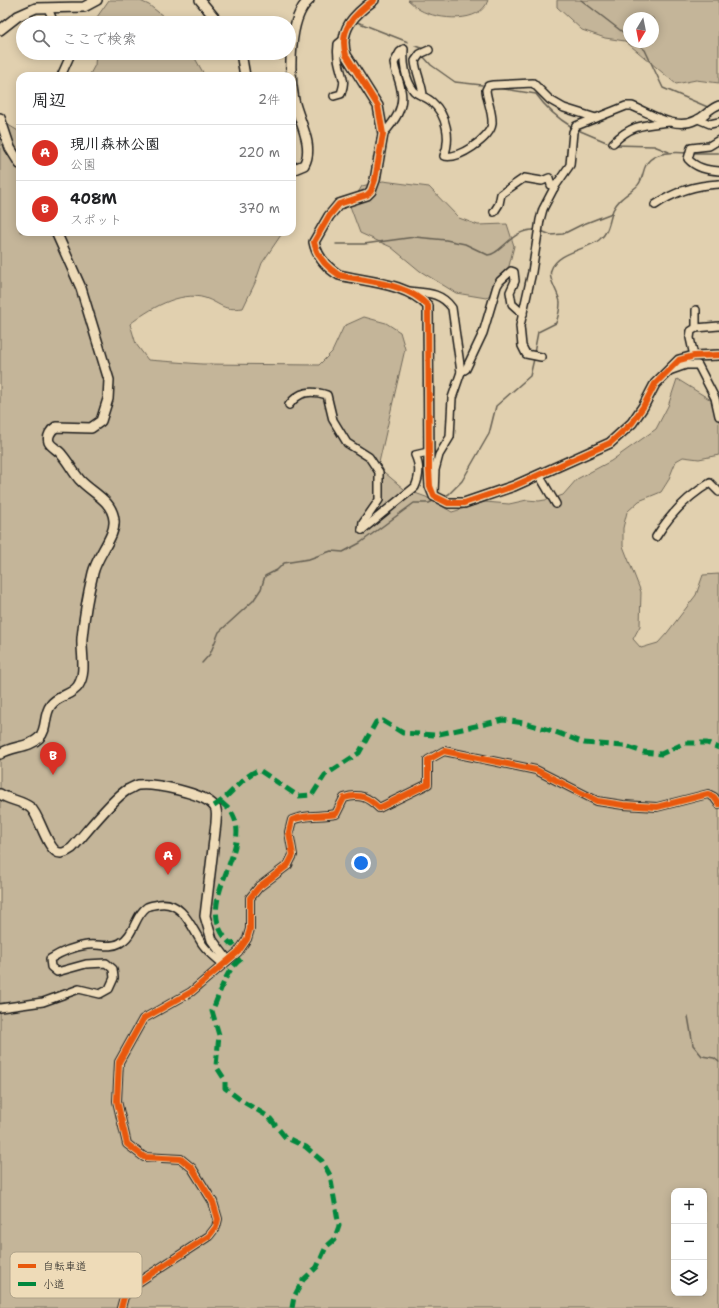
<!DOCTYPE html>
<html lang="ja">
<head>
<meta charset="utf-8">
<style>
	body { margin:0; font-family:"Shantell Sans","Klee One",sans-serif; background:#f2f2f2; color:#202124 }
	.controls { position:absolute; right:12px; bottom:12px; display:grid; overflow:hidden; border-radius:8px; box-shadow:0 2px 10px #0003 }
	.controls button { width:36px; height:36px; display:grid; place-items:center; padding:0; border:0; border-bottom:1px solid #e0e0e0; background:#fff; color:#202124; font:20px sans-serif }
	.compass { position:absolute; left:623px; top:12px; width:36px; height:36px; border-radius:50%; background:#fff; box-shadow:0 2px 10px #0003; rotate:190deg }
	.you { position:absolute; left:361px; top:863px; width:14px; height:14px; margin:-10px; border:3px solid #fff; border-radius:50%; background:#1a73e8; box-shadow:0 0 0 6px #1a73e833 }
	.badge { display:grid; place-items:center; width:26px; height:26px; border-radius:50%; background:#d93025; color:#fff; font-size:13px; font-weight:700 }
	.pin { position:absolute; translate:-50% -33px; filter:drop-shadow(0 1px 2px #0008) }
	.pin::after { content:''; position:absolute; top:21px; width:14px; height:12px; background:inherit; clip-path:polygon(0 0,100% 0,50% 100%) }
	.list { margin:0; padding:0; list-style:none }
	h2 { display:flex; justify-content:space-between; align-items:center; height:52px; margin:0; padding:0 16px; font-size:17px }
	h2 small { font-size:13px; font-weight:400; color:#757577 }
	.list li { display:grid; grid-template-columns:26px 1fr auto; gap:12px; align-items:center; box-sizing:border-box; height:56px; padding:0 16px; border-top:1px solid #e0e0e0 }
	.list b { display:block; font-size:15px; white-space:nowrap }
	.list p { margin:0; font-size:13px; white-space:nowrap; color:#757577 }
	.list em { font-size:13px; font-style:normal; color:#757577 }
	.icon { flex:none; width:22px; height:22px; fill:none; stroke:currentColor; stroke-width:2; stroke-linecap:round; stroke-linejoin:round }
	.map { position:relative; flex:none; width:719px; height:1308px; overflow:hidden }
	.search { position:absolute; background:#fff; box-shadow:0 2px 10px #0003; left:16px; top:16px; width:280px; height:44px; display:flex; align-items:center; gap:10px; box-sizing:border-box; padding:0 14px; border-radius:22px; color:#757577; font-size:15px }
	.panel { position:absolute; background:#fff; box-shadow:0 2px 10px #0003; left:16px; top:72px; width:280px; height:164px; border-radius:12px }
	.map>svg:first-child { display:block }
	.green { fill:#c4b599; stroke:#70685a; fill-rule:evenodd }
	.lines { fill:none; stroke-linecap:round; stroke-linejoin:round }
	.stream { stroke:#666053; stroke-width:1.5 }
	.minor-casing { stroke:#1c1c1c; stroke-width:10 }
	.tertiary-casing { stroke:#1c1c1c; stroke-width:12 }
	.minor { stroke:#eedbb8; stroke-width:7 }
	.tertiary { stroke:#eedbb8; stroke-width:9 }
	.quiet { stroke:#00873e; stroke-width:5; stroke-dasharray:10 5; stroke-linecap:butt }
	.cycleway-casing { stroke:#eedbb8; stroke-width:8 }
	.cycleway { stroke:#e8590c; stroke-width:6 }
	.key { fill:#eedbb8; stroke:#afa289; stroke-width:1 }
	.key-label { font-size:11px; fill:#1c1c1c }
</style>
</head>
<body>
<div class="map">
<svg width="719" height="1308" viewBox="0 0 719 1308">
	<rect width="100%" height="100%" fill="#e1d0af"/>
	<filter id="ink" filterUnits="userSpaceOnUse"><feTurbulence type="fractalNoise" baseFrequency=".025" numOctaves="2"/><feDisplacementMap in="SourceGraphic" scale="8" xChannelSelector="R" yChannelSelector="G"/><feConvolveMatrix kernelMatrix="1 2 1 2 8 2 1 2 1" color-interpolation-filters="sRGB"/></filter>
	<g filter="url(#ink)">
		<g class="green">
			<path d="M109,0H138L149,5L172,23H97V17Z"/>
			<path d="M408,0H488C481,24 438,20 420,10C416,8 412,3 408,0Z"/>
			<path d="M557,0H719V83L696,80L676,84L625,41L605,38L582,30L557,7ZM629,18H653V42H629Z"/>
			<path d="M96,53H192L205,76H89L95,65Z"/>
			<path d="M0,120L20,132V232H283L262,263L255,283L243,308C222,311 222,304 205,298C180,290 148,310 130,324L136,344L148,360L202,364L319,365L332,352L344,326L364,317L386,323L400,332L405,349L378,467L404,489L426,497L452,512L485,502L509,504L527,500L539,501L551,499L563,495L577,479L611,461L656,429L668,406L677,379L719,405V455L699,459L683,457L676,461L668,481L661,492L639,501L627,512L623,528V546L641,592L640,626L633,639L641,648L658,643L667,633L696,595L703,575L719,574V1308H0ZM674,1191H704V1293H674Z"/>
			<path d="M383,181L429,187L459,218L478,225L507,224L514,246L505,282L486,298L456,293L420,271L391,247L360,233L350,206L362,186Z"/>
		</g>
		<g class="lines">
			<g class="stream">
				<path d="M581,0L629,37"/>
				<path d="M357,22L408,42"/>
				<path d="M635,42L645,50L663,88L710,108"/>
				<path d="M415,46L424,49"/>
				<path d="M423,56L431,65L455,82L482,85"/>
				<path d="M498,88L536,94C546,108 557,118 572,127"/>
				<path d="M578,130L611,144"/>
				<path d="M614,145L654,146L669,152"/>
				<path d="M691,153H719"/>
				<path d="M541,231L551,235L563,234L581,225L612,213"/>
				<path d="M336,244H364L415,237L446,240L465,244L488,255C502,254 512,228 536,230"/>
				<path d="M534,353L538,332L556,323C558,317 560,309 560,302C558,291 548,280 551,270C557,252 586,250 599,240C609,233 609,221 613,210C618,199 627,195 636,187C643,182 642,172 646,165C653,151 675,152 687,153"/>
				<path d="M443,497L449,494L462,481L489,434L496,406L530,376L534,359"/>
				<path d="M202,663L210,654L219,632L253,601L261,589L265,576L277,570L284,563L309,559L331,551L343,552L360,543L414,503H429L435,500"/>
				<path d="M688,1016L693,1045L702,1056L714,1058L719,1062"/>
			</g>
			<g class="minor-casing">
				<g id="minor">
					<path d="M48,8L54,23"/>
					<path d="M61,76L70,56L67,53"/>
					<path d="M334,96L341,94C342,90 345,83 343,79C340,66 336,58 338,44L343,40"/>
					<path d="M423,96C423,86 416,73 415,61L420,54L429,50"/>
					<path d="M698,119L710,124L719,122"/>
					<path d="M383,134C394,122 405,108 401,90C400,81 395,72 394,63L400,52L404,49C403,62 405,80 414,91C419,96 427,97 432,102C447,115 451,139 444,156C458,160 490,138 492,124C493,113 487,101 486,90L488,86L493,85L533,83L550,100L564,108L596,118"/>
					<path d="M719,140L709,146L691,148L688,159C696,168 707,170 719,171"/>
					<path d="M613,143C632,124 644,125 669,122"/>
					<path d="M655,205C674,192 696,185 719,184"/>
					<path d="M494,212L499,204L501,194L524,178L542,181L549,178L551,185L554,188"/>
					<path d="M408,291C426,293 441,292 452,308L461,372L452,398L450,437L439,455L435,470L434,494"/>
					<path d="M696,328V310"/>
					<path d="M694,356L690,338L691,331L696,328L719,326"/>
					<path d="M541,357L526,354L522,346L520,326L532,272L540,220L543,209L554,188L570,165L573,132L576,126L626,106H632C650,113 675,131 696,120C705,116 710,108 719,105"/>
					<path d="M669,371L686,365H698L715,398L719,416"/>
					<path d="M461,372L466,369L483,333L497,286L500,281L511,271L514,272L515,281L510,292L512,304L523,314"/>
					<path d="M289,405C299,391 311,390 327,395L333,420L347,443L369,457L379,472V500L363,523L362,530"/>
					<path d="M539,475L556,504"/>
					<path d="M362,530L415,487C420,475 420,466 415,455L428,452"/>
					<path d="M656,537C669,516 688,496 710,483L719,492"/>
					<path d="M0,1008L43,1002L79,989L100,994L109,989L114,978L113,969L106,963L86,964L57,972L51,967L50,959C61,952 73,947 87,945C98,943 109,949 120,943C135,935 134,916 147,907C150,905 156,905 159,904C183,900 192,929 203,945C208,952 216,958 223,964"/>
					<path d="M121,1308L124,1297L134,1285L209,1236L216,1227L218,1219L213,1202L192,1168L181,1159L144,1157L127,1144L117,1101L119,1062L143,1019L191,992L238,952L247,939L250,929V898L259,887L288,865L293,855L289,832L292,820C305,814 321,817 336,814L344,798C359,793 368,797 379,808L428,784V760L444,751L536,770L597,801L623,805L657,807L708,794L714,797L719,804"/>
				</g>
			</g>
			<g class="tertiary-casing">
				<g id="tertiary">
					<path d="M200,0L219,23"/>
					<path d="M374,0C355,14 338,29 346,55L378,106L383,134L375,180L371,191L367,195L339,204L329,216L314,242C317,257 326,267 339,275C368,282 407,283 428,306L429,469L430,486L434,496L448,503H464L514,486L610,443L632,423L643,407L655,384L679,360L694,356L719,355"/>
					<path d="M0,30L18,16L36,8L84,7L97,0"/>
					<path d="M241,53L245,76"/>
					<path d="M0,118L10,148L20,164"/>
					<path d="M292,170L304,165C315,146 298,119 294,100C289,74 288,18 309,0"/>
					<path d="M0,754C11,746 29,748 39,738C48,729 43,715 51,705C57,696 72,695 78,686C87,672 81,654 82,638C84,617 88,594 93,573C97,555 116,536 114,520C112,500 92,493 80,480C73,472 69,463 62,455C59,450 51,447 49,442C47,436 51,430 56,427L91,428L101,421L108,399L109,380L81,288L56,232"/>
					<path d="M0,794C9,800 23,801 31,808C40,816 48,854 61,853C65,853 69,850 72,848C85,834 112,799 127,790C130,789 134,786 138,785C154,783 204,793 214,806C218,810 216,818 216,823L205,916L212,940L227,960"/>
				</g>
			</g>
			<use href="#minor" class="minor"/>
			<use href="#tertiary" class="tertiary"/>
			<g class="quiet">
				<path d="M221,802C225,806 231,810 233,815C253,853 188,906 232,945L237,941"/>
				<path d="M214,806C232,795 242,776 259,770L298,796L312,795L325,775L359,753L376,722L383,721L403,733L435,735L503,720L524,723L553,731L584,743L625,746L643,752L661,754L685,743H707L719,748"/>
				<path d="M241,959C224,972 221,992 212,1011L219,1035L216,1066L225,1080V1088L242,1101L269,1117L285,1137L306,1147L322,1161L330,1175L339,1226L334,1240L326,1247L317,1267L303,1280L294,1297L292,1308"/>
			</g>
			<g class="cycleway-casing">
				<g id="cycleway">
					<path d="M374,0C355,14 338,29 346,55L378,106L383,134L375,180L371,191L367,195L339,204L329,216L314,242C317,257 326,267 339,275C368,282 407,283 428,306L429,469L430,486L434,496L448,503H464L514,486L610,443L632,423L643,407L655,384L679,360L694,356L719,355"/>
					<path d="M121,1308L124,1297L134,1285L209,1236L216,1227L218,1219L213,1202L192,1168L181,1159L144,1157L127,1144L117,1101L119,1062L143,1019L191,992L238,952L247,939L250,929V898L259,887L288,865L293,855L289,832L292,820C305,814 321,817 336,814L344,798C359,793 368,797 379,808L428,784V760L444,751L536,770L597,801L623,805L657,807L708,794L714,797L719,804"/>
				</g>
			</g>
			<use href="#cycleway" class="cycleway"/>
		</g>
	</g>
	<rect x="10" y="1252" width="132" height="46" rx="6" class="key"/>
	<rect x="18" y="1264" width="18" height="4" fill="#e8590c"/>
	<rect x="18" y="1282" width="18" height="4" fill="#00873e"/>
	<g class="key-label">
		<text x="43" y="1270">自転車道</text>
		<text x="43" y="1288">小道</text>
	</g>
</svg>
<div class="controls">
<button>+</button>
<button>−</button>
<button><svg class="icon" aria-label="layers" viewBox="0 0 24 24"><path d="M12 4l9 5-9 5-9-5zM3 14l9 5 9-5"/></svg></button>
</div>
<svg class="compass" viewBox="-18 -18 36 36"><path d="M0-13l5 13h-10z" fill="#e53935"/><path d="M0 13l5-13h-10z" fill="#757577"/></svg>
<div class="you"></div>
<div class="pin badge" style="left:168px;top:875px">A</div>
<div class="pin badge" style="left:53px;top:775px">B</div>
<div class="search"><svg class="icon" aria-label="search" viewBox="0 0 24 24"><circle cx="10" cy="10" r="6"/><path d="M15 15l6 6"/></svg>ここで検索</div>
<section class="panel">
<h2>周辺<small>2件</small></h2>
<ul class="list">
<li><span class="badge">A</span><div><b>現川森林公園</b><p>公園</p></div><em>220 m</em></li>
<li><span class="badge">B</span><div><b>408M</b><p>スポット</p></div><em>370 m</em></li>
</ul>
</section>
</div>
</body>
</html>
